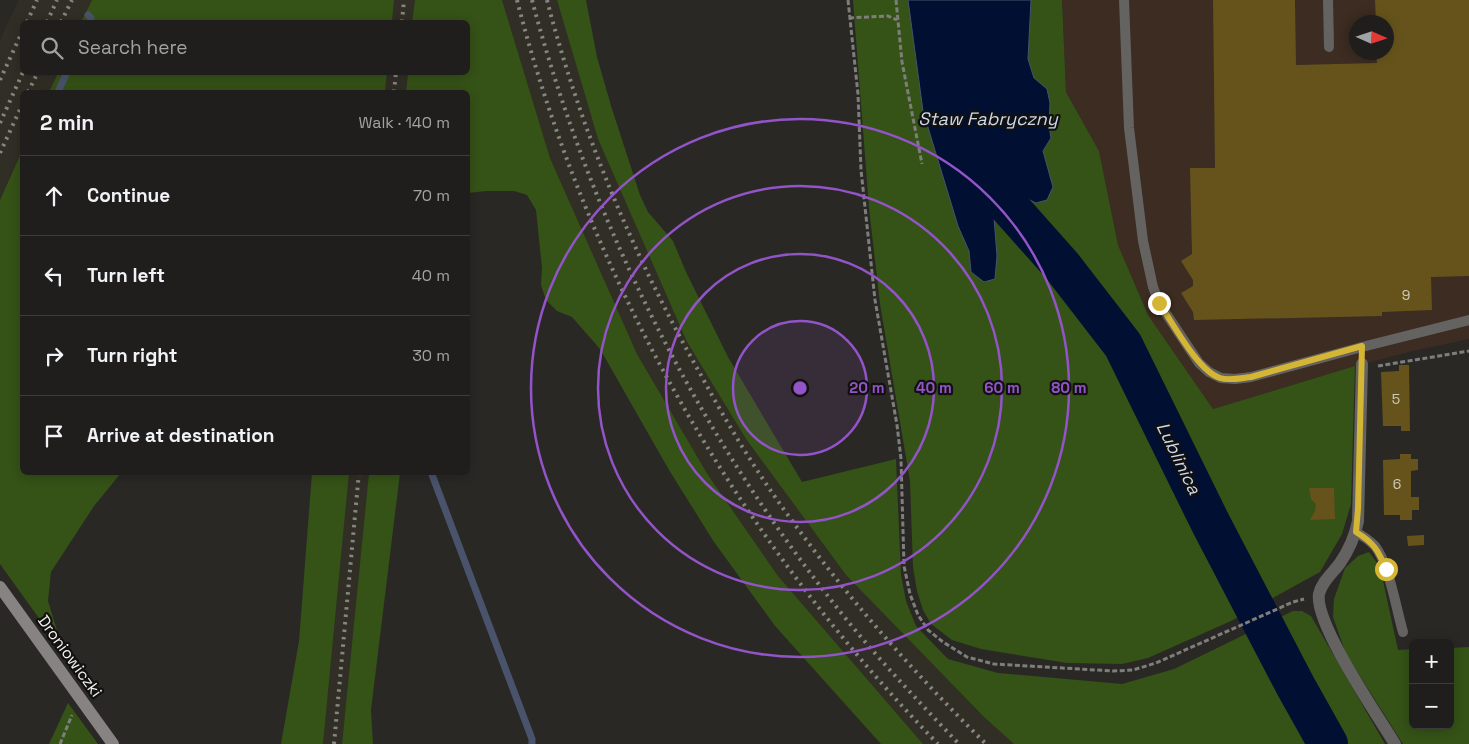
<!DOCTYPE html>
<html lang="en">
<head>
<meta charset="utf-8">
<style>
	body { margin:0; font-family:"Space Grotesk",sans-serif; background:#2c2b29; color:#f1f3f6 }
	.controls { position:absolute; right:15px; bottom:15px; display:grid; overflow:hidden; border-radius:8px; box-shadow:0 2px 12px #0003 }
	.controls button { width:45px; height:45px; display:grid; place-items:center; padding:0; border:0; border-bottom:1px solid #3c3c3b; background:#1f1e1c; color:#f1f3f6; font:25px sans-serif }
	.compass { position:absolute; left:1349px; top:15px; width:45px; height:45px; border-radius:50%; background:#1f1e1c; box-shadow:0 2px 12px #0003; rotate:93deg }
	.stop { position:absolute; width:15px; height:15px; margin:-11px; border:4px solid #d5b534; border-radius:50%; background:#fff }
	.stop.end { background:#d5b534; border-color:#fff; box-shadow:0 1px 5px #0008 }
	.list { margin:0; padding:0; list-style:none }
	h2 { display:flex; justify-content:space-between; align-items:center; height:65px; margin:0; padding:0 20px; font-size:21px }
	h2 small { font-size:16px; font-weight:400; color:#a1a2a3 }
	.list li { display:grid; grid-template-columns:32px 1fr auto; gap:15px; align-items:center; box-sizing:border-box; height:80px; padding:0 20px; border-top:1px solid #3c3c3b }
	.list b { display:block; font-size:19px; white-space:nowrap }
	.list em { font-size:16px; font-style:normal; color:#a1a2a3 }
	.icon { flex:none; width:28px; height:28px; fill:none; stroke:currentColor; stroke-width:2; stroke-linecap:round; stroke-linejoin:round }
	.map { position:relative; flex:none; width:1469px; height:744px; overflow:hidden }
	.search { position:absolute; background:#1f1e1c; box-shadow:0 2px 12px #0003; left:20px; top:20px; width:450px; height:55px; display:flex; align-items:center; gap:12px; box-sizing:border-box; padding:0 18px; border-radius:8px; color:#a1a2a3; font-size:19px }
	.panel { position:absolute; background:#1f1e1c; box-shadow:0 2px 12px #0003; left:20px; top:90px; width:450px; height:385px; border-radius:8px }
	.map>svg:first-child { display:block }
	.built { fill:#312e25 }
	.industrial { fill:#3c2c21; fill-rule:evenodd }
	.green { fill:#355217 }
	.water { fill:#000f32; stroke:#49536b }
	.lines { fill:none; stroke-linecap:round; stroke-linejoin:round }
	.stream { stroke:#49536b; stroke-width:7 }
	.river { stroke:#000f32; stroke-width:40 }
	.building { fill:#66531c }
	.path { stroke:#7e7e7b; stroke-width:3; stroke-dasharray:5 2.5; stroke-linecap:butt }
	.lane { stroke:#646362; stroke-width:10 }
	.street { stroke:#646362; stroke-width:12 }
	.secondary { stroke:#868382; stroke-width:12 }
	.rail { stroke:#858582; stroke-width:4; stroke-dasharray:2.5 5; stroke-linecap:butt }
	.route { stroke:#d5b534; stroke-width:6 }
	.ring { fill:none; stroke:#9354c9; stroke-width:2.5 }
	.labels { text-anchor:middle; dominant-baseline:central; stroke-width:4.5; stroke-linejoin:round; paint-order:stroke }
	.number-label { font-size:14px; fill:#d0cbbc }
	.street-label { font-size:16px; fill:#f3f3f1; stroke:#121110 }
	.water-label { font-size:18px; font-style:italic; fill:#cbd9ed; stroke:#121110 }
	.centre { fill:#9354c9; stroke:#121110; stroke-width:2.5 }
	.ring-label { font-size:15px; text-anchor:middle; font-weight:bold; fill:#9354c9; stroke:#121110; stroke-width:4.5; stroke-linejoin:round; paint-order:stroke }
</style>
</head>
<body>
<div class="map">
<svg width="1469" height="744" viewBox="0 0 1469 744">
	<rect width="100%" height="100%" fill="#292825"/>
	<g class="built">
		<path d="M19,0H92L81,22H22V72L58,73L49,92H22V151L0,200V40Z"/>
		<path d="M394,0H415L412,22H392Z"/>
		<path d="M502,0H557L598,139L687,342L746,439L846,575L984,717L1014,744H923L778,576L708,475L637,354L550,158Z"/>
		<path d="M387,73H408L406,92H385Z"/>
		<path d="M349,473H369L342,744H323Z"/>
	</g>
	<path class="industrial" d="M1062,0H1469V339L1413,351L1355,366L1213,409L1148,315L1118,245L1099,151L1066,92ZM1356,22H1386V52H1356Z"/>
	<g class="green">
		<path d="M92,0H394L392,22H81Z"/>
		<path d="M415,0H502L550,158L637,354L708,475L778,576L923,744H881L775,626L714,542L669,470L600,349L572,317L557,311L546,300L541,285L542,268L536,210L527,195L514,191H486L468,193V92H406L408,73L468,72V22H412Z"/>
		<path d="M557,0H586L597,57L612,109L640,195L648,212L673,241L686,272L728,357L802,482L896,459L901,575L906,601L916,626L948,659L998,673L1122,684L1174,669L1293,611H1302L1311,616L1385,744H1014L984,717L846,575L746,439L687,342L598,139Z"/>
		<path d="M853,0H908L923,111L958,226L969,251L971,272L997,256L993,205L997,193L1010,191L1037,203L1053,187L1043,151L1051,138L1049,126L1050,103L1047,89L1034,78L1028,59L1031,0H1062L1066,92L1099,151L1118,245L1148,315L1213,409L1355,366L1351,504L1342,534L1320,572L1231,621L1148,658L1122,664L1067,663L981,649L952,640L931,624L923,610L917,591L913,567L910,481L880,304L869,208Z"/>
		<path d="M58,73V72L387,73L385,92H49Z"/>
		<path d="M22,151V472L121,473L94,506L51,572L48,601L64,653L0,564V200Z"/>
		<path d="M312,473H349L323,744H281L299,641Z"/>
		<path d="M369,473H400L371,710L373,744H342Z"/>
		<path d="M1369,552L1380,567L1398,650L1413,649V725H1450V648L1469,647V744H1403L1346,654L1333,617L1334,599L1345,568L1358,556Z"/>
		<path d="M68,703L98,744H49Z"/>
	</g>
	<path class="water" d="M908,0H1031L1028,59L1034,78L1047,89L1050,103L1049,126L1051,138L1043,151L1053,187L1047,200L1036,203L1011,191L997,193L993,205L997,256L995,279L984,282L971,272L969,251L958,226L923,111Z"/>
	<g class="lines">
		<g class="stream">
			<path d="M88,15L91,18V22"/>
			<path d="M58,92L67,72"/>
			<path d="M431,472L532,739V744"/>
		</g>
		<path class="river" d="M982,140L997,193L1062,266L1123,345L1210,522L1295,685L1328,744"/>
	</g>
	<g class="building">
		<path d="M1213,0H1295L1296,65L1377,63L1376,52H1386V22H1376L1375,0H1469V276L1431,277L1432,310L1382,312V316L1194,320L1193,312L1181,293L1193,286V280L1181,261L1192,254L1190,168H1215Z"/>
		<path d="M1399,365H1409L1410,431H1401V426H1383L1381,372L1399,371Z"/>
		<path d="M1400,454H1411V459H1418V470L1411,471V497H1419V510H1412V520H1400V515H1384L1383,460L1400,459Z"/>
		<path d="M1309,488H1334L1335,519L1310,520L1315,511L1316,504L1311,499Z"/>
		<path d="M1424,535V545L1408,546L1407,536Z"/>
	</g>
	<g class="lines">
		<g class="path">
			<path d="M848,0L858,94L861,170L875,300L897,425L901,459L904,566L910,594L918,615L928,630L943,642L967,657L994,664L1113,671L1133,670L1156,663L1293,602L1304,599"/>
			<path d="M896,0L902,62L922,164"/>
			<path d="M849,18L888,16L897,20"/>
			<path d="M1378,366L1469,351"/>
			<path d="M60,744L72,715"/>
		</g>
		<g class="lane">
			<path d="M1124,0L1129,128L1143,241L1153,287L1159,303L1199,363L1209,372L1221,378L1235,379L1251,377L1362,347L1469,320"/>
			<path d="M1328,0L1329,47"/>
			<path d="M1356,532C1363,536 1369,540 1375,546C1389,564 1396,608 1403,632"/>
		</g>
		<path class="street" d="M1362,364L1358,521C1355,536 1349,550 1340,563C1333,573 1322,581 1319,594C1314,623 1378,716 1395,744"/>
		<path class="secondary" d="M0,587L113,744"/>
		<g class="rail">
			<path d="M517,0C588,278 738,539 938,744"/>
			<path d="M532,0C591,223 698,434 842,614C879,660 919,702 959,744"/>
			<path d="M547,0C581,132 635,259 702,377C729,427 759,476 793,522C851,602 916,675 986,744"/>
			<path d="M27,22L37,0"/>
			<path d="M47,22L57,0"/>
			<path d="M61,22L72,0"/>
			<path d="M402,22L404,0"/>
			<path d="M0,80L22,32"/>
			<path d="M28,92L38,72"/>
			<path d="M394,92L396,72"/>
			<path d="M0,123L23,72"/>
			<path d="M0,153L22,105"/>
			<path d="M334,744L359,472"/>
		</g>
	</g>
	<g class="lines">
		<path class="route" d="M1159,303C1173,323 1197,370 1220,378C1230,381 1241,378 1251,377L1362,346L1358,509L1356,532C1374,543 1378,550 1386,569"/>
	</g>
	<circle cx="800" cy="388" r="67" fill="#9354c9" fill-opacity=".12"/>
	<g class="ring">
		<circle cx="800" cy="388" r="67"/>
		<circle cx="800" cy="388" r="134"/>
		<circle cx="800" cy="388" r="202"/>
		<circle cx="800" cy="388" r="269"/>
	</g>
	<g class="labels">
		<g class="number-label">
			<text x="1406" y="295">9</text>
			<text x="1396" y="399">5</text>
			<text x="1397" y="484">6</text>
		</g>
		<g class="street-label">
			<text transform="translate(70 656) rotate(54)">Droniowiczki</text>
		</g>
		<g class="water-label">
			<text x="988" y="118">Staw Fabryczny</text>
			<text transform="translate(1179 458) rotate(64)">Lublinica</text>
		</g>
	</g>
	<circle cx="800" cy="388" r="8" class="centre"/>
	<g class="ring-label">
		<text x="867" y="393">20 m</text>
		<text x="934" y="393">40 m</text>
		<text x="1002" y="393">60 m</text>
		<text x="1069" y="393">80 m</text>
	</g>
</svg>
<div class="controls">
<button>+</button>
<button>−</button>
</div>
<svg class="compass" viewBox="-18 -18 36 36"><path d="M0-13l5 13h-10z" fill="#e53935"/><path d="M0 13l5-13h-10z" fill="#a1a2a3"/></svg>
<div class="stop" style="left:1386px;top:569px"></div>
<div class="stop end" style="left:1159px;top:303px"></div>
<div class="search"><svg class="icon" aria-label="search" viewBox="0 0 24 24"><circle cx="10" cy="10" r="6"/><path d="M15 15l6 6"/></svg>Search here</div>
<section class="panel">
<h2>2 min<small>Walk · 140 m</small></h2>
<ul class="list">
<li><svg class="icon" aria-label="ahead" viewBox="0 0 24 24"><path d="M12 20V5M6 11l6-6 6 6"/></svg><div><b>Continue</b></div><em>70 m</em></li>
<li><svg class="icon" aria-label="left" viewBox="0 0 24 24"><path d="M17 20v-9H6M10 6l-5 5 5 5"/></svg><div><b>Turn left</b></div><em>40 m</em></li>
<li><svg class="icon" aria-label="right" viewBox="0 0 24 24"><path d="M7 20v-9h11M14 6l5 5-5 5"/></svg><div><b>Turn right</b></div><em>30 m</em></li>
<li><svg class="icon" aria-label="arrive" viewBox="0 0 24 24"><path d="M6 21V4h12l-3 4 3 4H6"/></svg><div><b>Arrive at destination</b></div></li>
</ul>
</section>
</div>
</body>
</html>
